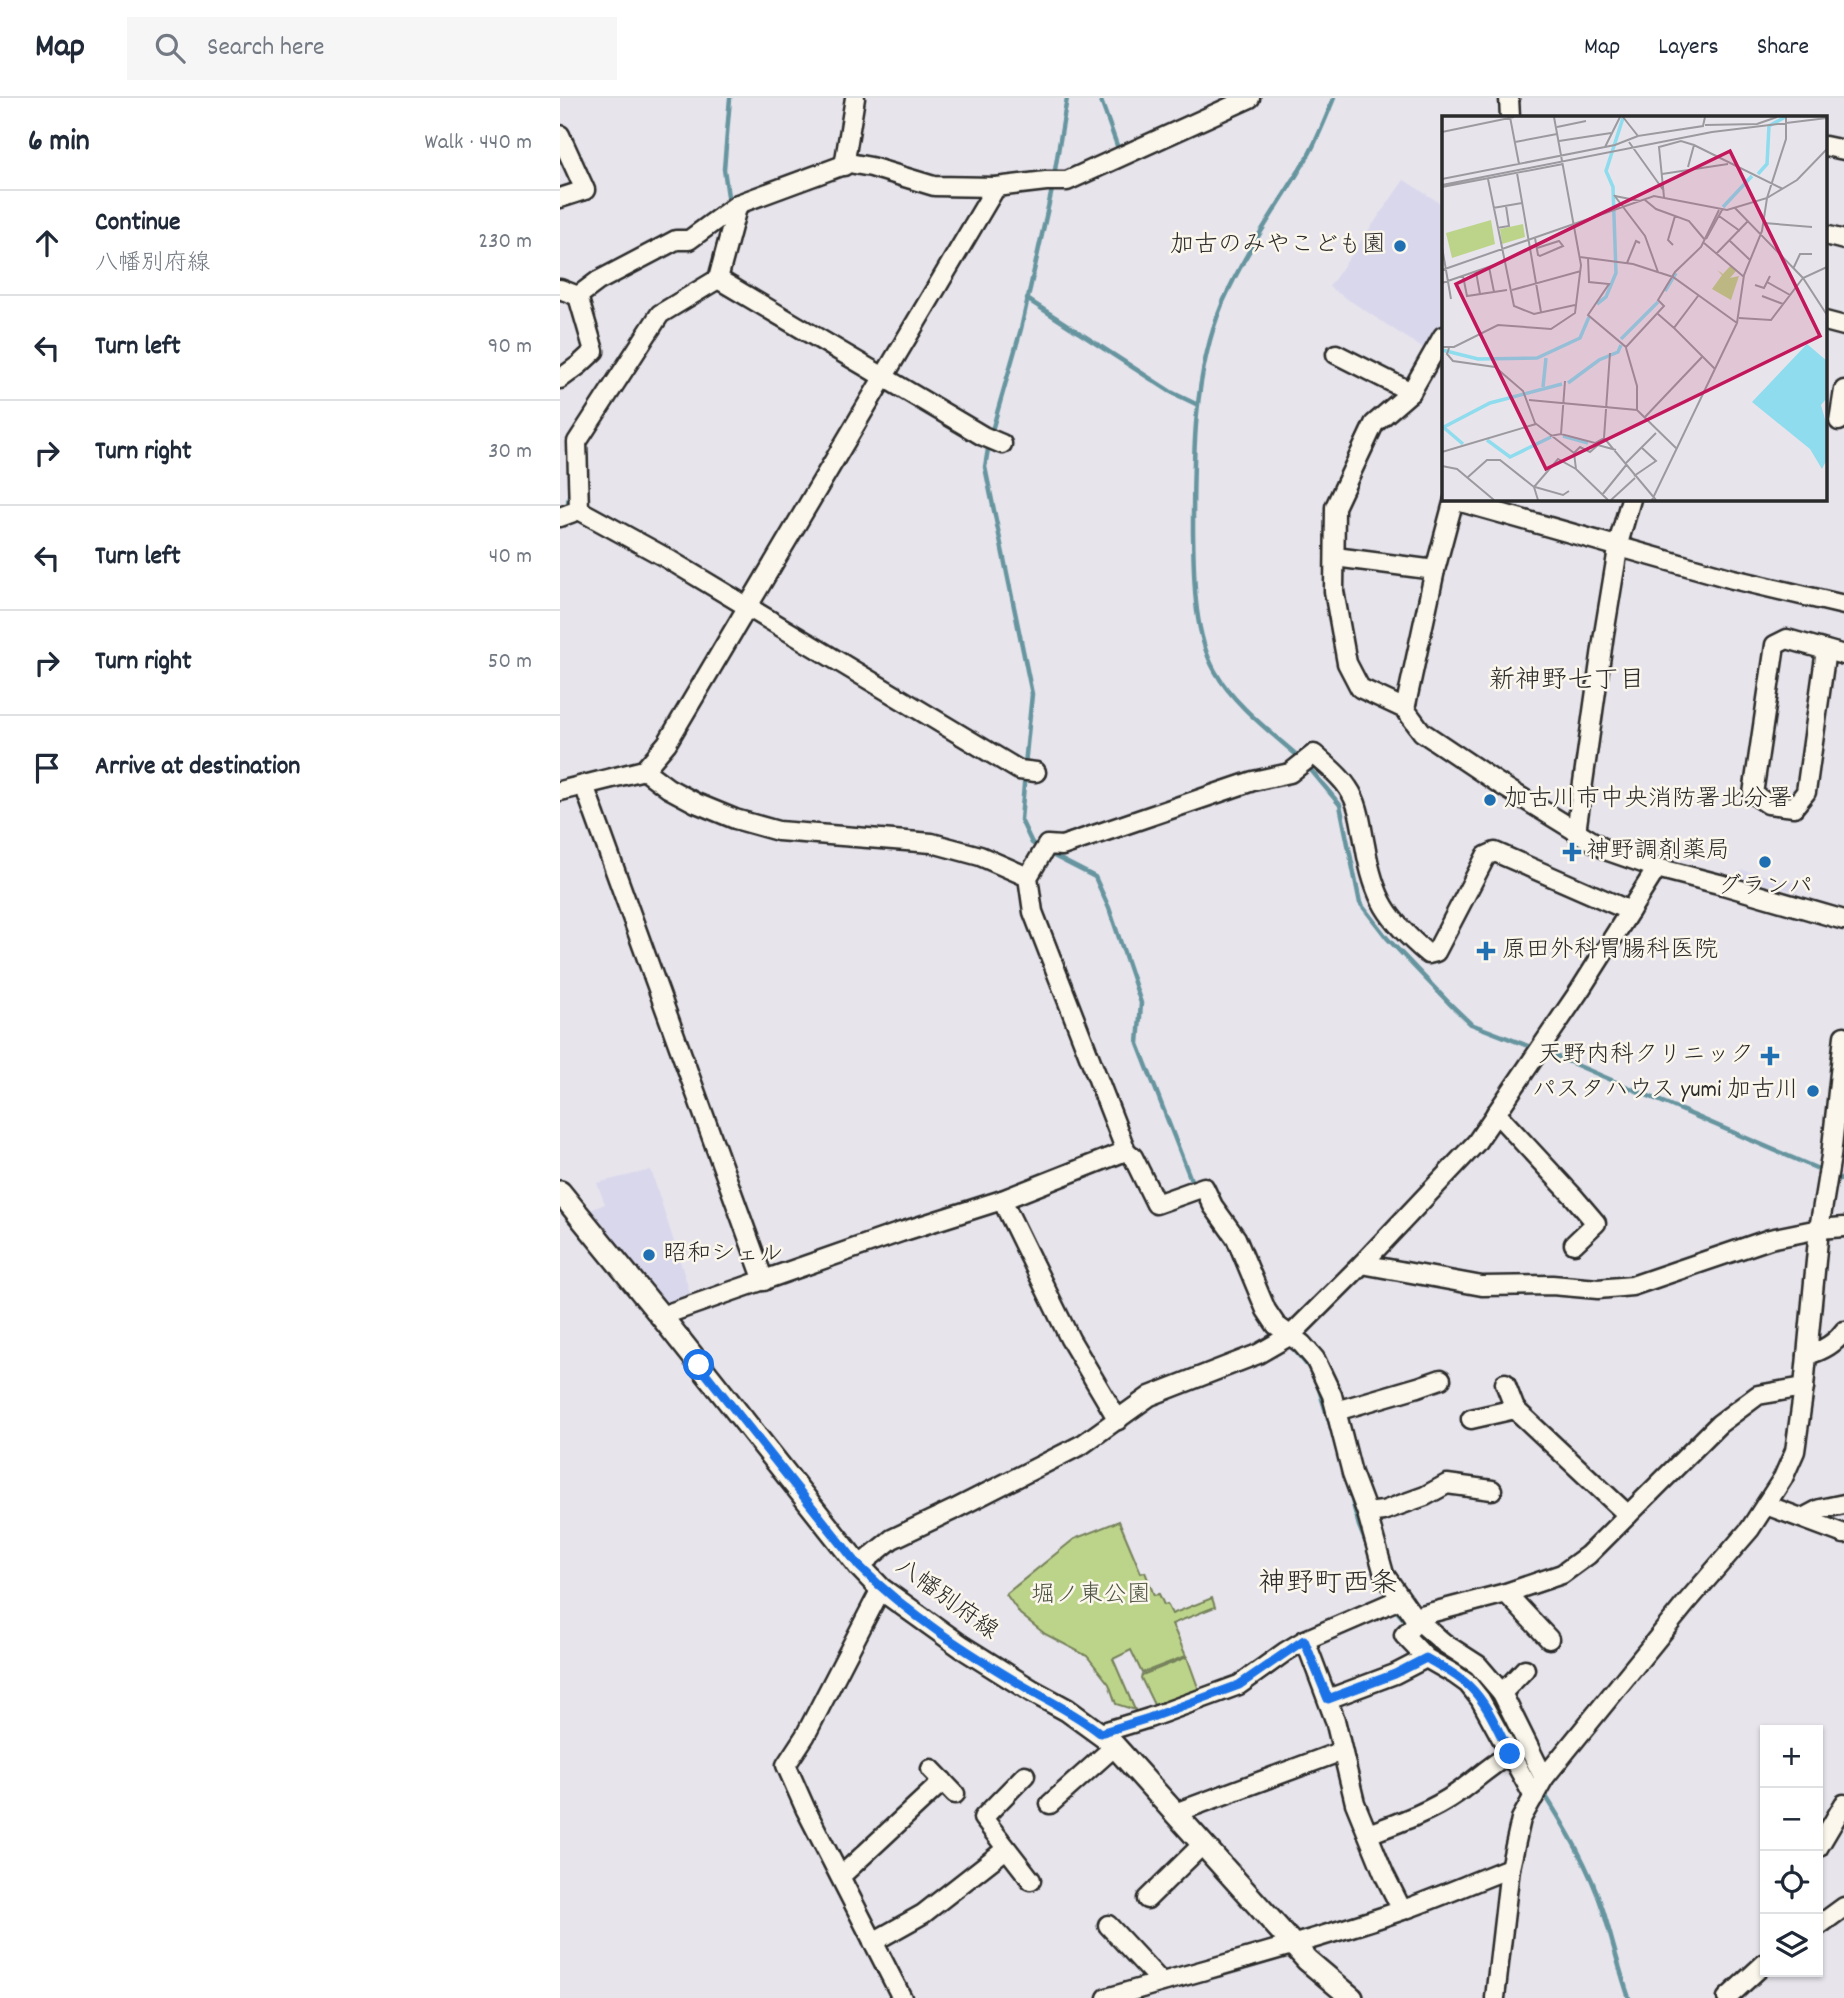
<!DOCTYPE html>
<html lang="en">
<head>
<meta charset="utf-8">
<style>
	body { margin:0; font-family:Dekko,"Klee One",sans-serif; background:#f6f6f7; color:#1f2937 }
	.controls { position:absolute; right:21px; bottom:21px; display:grid; overflow:hidden; border-radius:0px; box-shadow:0 2px 5px #0004 }
	.controls button { width:63px; height:63px; display:grid; place-items:center; padding:0; border:0; border-bottom:2px solid #e0e1e3; background:#fff; color:#1f2937; font:35px sans-serif }
	.stop { position:absolute; width:21px; height:21px; margin:-16px; border:5px solid #1a73e8; border-radius:50%; background:#fff }
	.stop.end { background:#1a73e8; border-color:#fff; box-shadow:0 2px 7px #0008 }
	.list { margin:0; padding:0; list-style:none }
	h2 { display:flex; justify-content:space-between; align-items:center; height:91px; margin:0; padding:0 28px; font-size:30px }
	h2 small { font-size:23px; font-weight:400; color:#747a83 }
	.list li { display:grid; grid-template-columns:46px 1fr auto; gap:21px; align-items:center; box-sizing:border-box; height:105px; padding:0 28px; border-top:2px solid #e0e1e3 }
	.list b { display:block; font-size:26px; white-space:nowrap }
	.list p { margin:0; font-size:23px; white-space:nowrap; color:#747a83 }
	.list em { font-size:23px; font-style:normal; color:#747a83 }
	.icon { flex:none; width:38px; height:38px; fill:none; stroke:currentColor; stroke-width:2; stroke-linecap:round; stroke-linejoin:round }
	.map { position:relative; flex:none; width:1284px; height:1900px; overflow:hidden }
	header { display:flex; align-items:center; gap:42px; box-sizing:border-box; height:98px; padding:0 35px; background:#fff; border-bottom:2px solid #e0e1e3 }
	header strong { font-size:33px }
	nav { display:flex; gap:38px; margin-inline-start:auto; font-size:24px }
	.search { width:490px; height:63px; background:#f6f6f7; display:flex; align-items:center; gap:18px; box-sizing:border-box; padding:0 24px; border-radius:0px; color:#747a83; font-size:26px }
	main { display:flex }
	aside { flex:1; background:#fff }
	.map>svg:first-child { display:block }
	.built { fill:#d9d7ec }
	.green { fill:#bcd48a; stroke:#74805a; stroke-width:2 }
	.lines { fill:none; stroke-linecap:round; stroke-linejoin:round }
	.stream { stroke:#66959f; stroke-width:4.5 }
	.minor-casing { stroke:#2b2b2b; stroke-width:23 }
	.major-casing { stroke:#2b2b2b; stroke-width:26 }
	.minor { stroke:#fbf7ec; stroke-width:18 }
	.major { stroke:#fbf7ec; stroke-width:21 }
	.route { stroke:#1a73e8; stroke-width:9 }
	.poi-dot { fill:#1f6fb2; stroke:#fbf7ec; stroke-width:2.5 }
	.labels { text-anchor:middle; dominant-baseline:central; stroke-width:5; stroke-linejoin:round; paint-order:stroke }
	.poi-label { font-size:24px; fill:#2b2b2b; stroke:#fbf7ec; text-anchor:start }
	.park-label { font-size:24px; fill:#4f5543; stroke:#fbf7ec }
	.street-label { font-size:24px; fill:#2b2b2b; stroke:#fbf7ec }
	.neighbourhood-label { font-size:26px; fill:#2b2b2b; stroke:#fbf7ec }
	.quarter-label { font-size:28px; fill:#2b2b2b; stroke:#fbf7ec }
	.inset-river { fill:none; stroke:#8edced; stroke-width:3.5 }
	.inset-road { fill:none; stroke:#9c9a9f; stroke-width:2 }
	.view { fill:#c2185b; fill-opacity:0.15; stroke:#c2185b; stroke-width:3.5 }
	.inset-edge { fill:none; stroke:#2b2b2b; stroke-width:3.5 }
</style>
</head>
<body>
<header>
<strong>Map</strong>
<div class="search"><svg class="icon" aria-label="search" viewBox="0 0 24 24"><circle cx="10" cy="10" r="6"/><path d="M15 15l6 6"/></svg>Search here</div>
<nav><a>Map</a><a>Layers</a><a>Share</a></nav>
</header>
<main>
<aside>
<h2>6 min<small>Walk · 440 m</small></h2>
<ul class="list">
<li><svg class="icon" aria-label="ahead" viewBox="0 0 24 24"><path d="M12 20V5M6 11l6-6 6 6"/></svg><div><b>Continue</b><p>八幡別府線</p></div><em>230 m</em></li>
<li><svg class="icon" aria-label="left" viewBox="0 0 24 24"><path d="M17 20v-9H6M10 6l-5 5 5 5"/></svg><div><b>Turn left</b></div><em>90 m</em></li>
<li><svg class="icon" aria-label="right" viewBox="0 0 24 24"><path d="M7 20v-9h11M14 6l5 5-5 5"/></svg><div><b>Turn right</b></div><em>30 m</em></li>
<li><svg class="icon" aria-label="left" viewBox="0 0 24 24"><path d="M17 20v-9H6M10 6l-5 5 5 5"/></svg><div><b>Turn left</b></div><em>40 m</em></li>
<li><svg class="icon" aria-label="right" viewBox="0 0 24 24"><path d="M7 20v-9h11M14 6l5 5-5 5"/></svg><div><b>Turn right</b></div><em>50 m</em></li>
<li><svg class="icon" aria-label="arrive" viewBox="0 0 24 24"><path d="M6 21V4h12l-3 4 3 4H6"/></svg><div><b>Arrive at destination</b></div></li>
</ul>
</aside>
<div class="map">
<svg width="1284" height="1900" viewBox="0 0 1284 1900">
	<rect width="100%" height="100%" fill="#e7e4ec"/>
	<filter id="ink" filterUnits="userSpaceOnUse"><feTurbulence type="fractalNoise" baseFrequency=".0143" numOctaves="2"/><feDisplacementMap in="SourceGraphic" scale="14" xChannelSelector="R" yChannelSelector="G"/><feConvolveMatrix kernelMatrix="1 2 1 2 8 2 1 2 1" color-interpolation-filters="sRGB"/></filter>
	<g filter="url(#ink)">
		<g class="built">
			<path d="M844,82L883,107V225L867,253L769,189Z"/>
			<path d="M1182,772L1238,786L1237,794L1178,779Z"/>
			<path d="M91,1072L132,1201L106,1213L25,1114L45,1106L37,1085Z"/>
		</g>
		<g class="green">
			<path d="M559,1423L581,1475L585,1474L594,1497L599,1496L604,1507L607,1506L612,1516L652,1500L655,1509L612,1526L626,1558L582,1575L571,1552L553,1561L575,1612L556,1606L549,1586L527,1558L485,1536L460,1516L446,1496L514,1441Z"/>
			<path d="M627,1559L640,1595L596,1611L581,1580L582,1577Z"/>
		</g>
		<g class="lines">
			<g class="stream">
				<path d="M540,0L559,53"/>
				<path d="M494,78L507,0"/>
				<path d="M169,105L164,71L170,0"/>
				<path d="M155,159L160,140"/>
				<path d="M467,201L611,294L638,307"/>
				<path d="M431,336L461,231L493,87"/>
				<path d="M429,345L425,369L472,596L465,667"/>
				<path d="M7,411L11,385"/>
				<path d="M740,660C713,636 672,605 655,573C633,534 634,478 633,434C633,358 633,276 663,204C686,152 719,107 748,58C758,40 766,19 774,0"/>
				<path d="M746,666L780,707L800,805L827,840L889,905L911,926L976,951"/>
				<path d="M465,675L461,722L472,745L481,750"/>
				<path d="M488,755L535,779L549,810L581,905L578,946L633,1087"/>
				<path d="M984,953L1263,1073"/>
				<path d="M1274,1078L1284,1083"/>
				<path d="M659,1131L671,1150"/>
				<path d="M731,1248L752,1273"/>
				<path d="M758,1288L777,1349"/>
				<path d="M790,1395L799,1428L809,1453"/>
				<path d="M821,1484L829,1502"/>
				<path d="M833,1509L848,1526"/>
				<path d="M855,1532L874,1550L907,1570"/>
				<path d="M923,1585L947,1625L976,1682"/>
				<path d="M982,1692C1006,1730 1029,1769 1043,1812C1052,1841 1059,1871 1069,1900"/>
			</g>
			<g class="minor-casing">
				<g id="minor">
					<path d="M949,0L950,19"/>
					<path d="M0,37L25,92L0,100"/>
					<path d="M1265,48L1284,52"/>
					<path d="M284,68L295,0"/>
					<path d="M1265,137L1284,142"/>
					<path d="M158,181L423,338L442,346"/>
					<path d="M0,191L18,198L38,183L116,142H129L178,106L289,65L311,69L374,88L436,89L486,83H507L690,0"/>
					<path d="M1265,223L1284,228"/>
					<path d="M883,238L851,294L814,326L775,409L774,493L787,565L800,590L845,611L862,634L938,685L1048,753L1097,770L1163,787L1284,822"/>
					<path d="M776,256L851,294"/>
					<path d="M0,281L19,267L34,253L18,198"/>
					<path d="M1279,323L1284,292"/>
					<path d="M894,402L1173,481L1284,507"/>
					<path d="M19,412L103,458L459,672L476,674"/>
					<path d="M19,412L17,344L100,216L158,181L178,106"/>
					<path d="M0,419L19,412"/>
					<path d="M775,459L875,472"/>
					<path d="M1266,552L1246,694L1234,709L1208,706L1193,696L1215,547L1227,541L1284,557"/>
					<path d="M845,611L875,472L894,401"/>
					<path d="M84,672L108,690L136,705L175,721L218,733L372,745L420,758L468,779"/>
					<path d="M24,687L204,1183"/>
					<path d="M0,693L84,672L107,645L436,89"/>
					<path d="M1016,734L1044,536L1060,439L1071,401"/>
					<path d="M936,1015L1013,1098L1036,1125L1014,1146"/>
					<path d="M442,1102L566,1053"/>
					<path d="M802,1166L922,1188L992,1187L1038,1191L1072,1188L1210,1141L1259,1131L1284,1129"/>
					<path d="M101,1218L341,1134L442,1102L510,1241L558,1322"/>
					<path d="M1247,1257C1262,1253 1275,1246 1284,1233"/>
					<path d="M945,1285L955,1311"/>
					<path d="M776,1313L858,1289L881,1281"/>
					<path d="M911,1321L955,1311L1068,1417"/>
					<path d="M1206,1407L1284,1436"/>
					<path d="M807,1415L823,1413L865,1398L887,1386L932,1392"/>
					<path d="M1243,1420L1260,1411L1284,1406"/>
					<path d="M299,1468L332,1441L393,1412L523,1346L590,1298L698,1256L731,1237L802,1166L916,1045L1020,892L1097,770"/>
					<path d="M321,1491L245,1638L226,1667L246,1712L342,1900"/>
					<path d="M946,1495L989,1541"/>
					<path d="M854,1519L946,1495L1002,1476L1028,1457L1159,1326L1198,1297L1244,1289"/>
					<path d="M858,1523L844,1537L866,1560L894,1576L908,1586L920,1601L974,1699"/>
					<path d="M745,1542L775,1622L795,1705L824,1776L842,1812"/>
					<path d="M942,1595L965,1571"/>
					<path d="M768,1601L835,1576L866,1560"/>
					<path d="M540,1635L589,1620L679,1587L725,1554L745,1542L840,1501"/>
					<path d="M371,1671L395,1696"/>
					<path d="M465,1677L423,1720L471,1782"/>
					<path d="M984,1680L942,1595L918,1567L884,1545L854,1519L824,1476L807,1415L792,1375L772,1297L755,1261L742,1246L716,1227L706,1212L676,1140L653,1108L644,1089L596,1106L573,1059L566,1053L473,814L468,779L487,747L502,748L693,683L730,675L754,656C765,666 780,677 788,690C800,707 801,728 805,747C814,801 827,821 868,856L876,854L926,758L935,754L1070,813"/>
					<path d="M490,1706L555,1648"/>
					<path d="M615,1715L782,1653"/>
					<path d="M808,1736C838,1725 870,1714 897,1695C915,1682 931,1667 950,1656"/>
					<path d="M1258,1750L1284,1706"/>
					<path d="M281,1778L383,1683"/>
					<path d="M587,1801L643,1746"/>
					<path d="M548,1827L601,1884"/>
					<path d="M1258,1828L1284,1809"/>
					<path d="M313,1844L363,1816L446,1751"/>
					<path d="M547,1900C645,1871 744,1846 840,1813C877,1800 913,1784 950,1770"/>
					<path d="M935,1900L950,1770L961,1721L984,1680L1127,1504L1190,1431L1223,1380L1235,1353L1244,1289L1259,1131L1271,1058L1284,938"/>
					<path d="M1167,1900L1205,1865"/>
				</g>
			</g>
			<g class="major-casing">
				<path id="major" d="M0,1094L101,1218L299,1468L321,1491L402,1549L472,1593L507,1612L551,1644L747,1862L792,1900"/>
			</g>
			<use href="#minor" class="minor"/>
			<use href="#major" class="major"/>
		</g>
	</g>
	<g class="lines" filter="url(#ink)">
		<path class="route" d="M139,1267L299,1468C349,1518 411,1557 472,1593C495,1606 519,1618 540,1635L589,1620L679,1587L744,1542L768,1601L835,1576L866,1560C881,1569 897,1576 909,1588C928,1606 938,1633 950,1656"/>
	</g>
	<g class="poi-dot">
		<circle cx="840" cy="148" r="7"/>
		<circle cx="930" cy="702" r="7"/>
		<path d="M1008.5 743.5h7v7h7v7h-7v7h-7v-7h-7v-7h7z"/>
		<circle cx="1205" cy="764" r="7"/>
		<path d="M922.5 842.5h7v7h7v7h-7v7h-7v-7h-7v-7h7z"/>
		<path d="M1206.5 947.5h7v7h7v7h-7v7h-7v-7h-7v-7h7z"/>
		<circle cx="1253" cy="993" r="7"/>
		<circle cx="89" cy="1157" r="7"/>
	</g>
	<g class="labels">
		<g class="poi-label">
			<text x="826" y="148" text-anchor="end">加古のみやこども園</text>
			<text x="944" y="702">加古川市中央消防署北分署</text>
			<text x="1026" y="754">神野調剤薬局</text>
			<text x="1205" y="790" text-anchor="middle">グランパ</text>
			<text x="942" y="853">原田外科胃腸科医院</text>
			<text x="1194" y="958" text-anchor="end">天野内科クリニック</text>
			<text x="1239" y="993" text-anchor="end">パスタハウス yumi 加古川</text>
			<text x="103" y="1157">昭和シェル</text>
		</g>
		<g class="park-label">
			<text x="531" y="1498">堀ノ東公園</text>
		</g>
		<g class="street-label">
			<text transform="translate(386 1502) rotate(36)">八幡別府線</text>
		</g>
		<g class="neighbourhood-label">
			<text x="1007" y="583">新神野七丁目</text>
		</g>
		<g class="quarter-label">
			<text x="768" y="1488">神野町西条</text>
		</g>
	</g>
	<g transform="translate(882 18)">
		<rect width="385" height="385" fill="#e7e4ec"/>
		<path d="M49,104L53,128L10,142L4,117ZM81,108L83,121L60,128L58,113ZM289,149L295,154L288,162L297,160L289,184L270,173L280,159L275,154L281,158Z" fill="#bcd48a"/>
		<path d="M365,228L385,245V282L379,289L385,310V343L380,353L368,333L310,286Z" fill="#8edced"/>
		<path class="inset-river" d="M316,58L325,48L327,10L343,1M281,91L310,60M223,175L234,157M155,188L164,181L174,157L171,71L164,55L181,2M179,223L216,186M0,234L36,243L95,242L138,222L147,201M126,267L157,244L176,236L179,229M101,271L104,242M0,310L21,328M0,312L48,287L120,268M121,320L146,327M45,324L68,341L109,321"/>
		<path class="inset-road" d="M68,1L77,48M181,1L196,20L261,10L263,1M263,9L315,8L335,1M115,11L144,5M0,16L72,1M117,25L169,17M73,26L115,18M187,26L222,75M163,31L178,1M246,51L252,29L341,73M75,57L99,196M220,58L286,48M0,63L173,29L196,20M46,63L72,190L92,198L133,189M0,69L270,16L385,2M0,71L121,48M172,79L203,120L216,156M173,80L198,85M222,81L217,31L239,25L252,29M203,84L214,93L247,105L263,124M51,92L80,87M293,92L361,162L385,199M277,100L298,115M322,107L370,111M55,112L67,110L64,90M93,122L96,139L98,140L121,130L117,125L95,132M264,123L280,94M288,125L308,144M262,127L302,161M231,129L226,124L233,100M0,131L9,183M274,138L306,105M138,141L191,148L231,161L295,207M146,142L147,166L167,168L146,199L184,231L222,190L216,184L233,156L259,131L277,94M185,147L194,125L198,127M47,151L52,176M351,153L358,138H370M0,154L212,80L285,94L325,82L344,23V1M34,156L38,178M21,160L25,180L65,174M325,166L348,179M0,167L61,146M313,169L322,172L328,160M70,174L139,155M256,180L232,212L273,253M320,180L341,188M216,198L232,212M297,202L329,204L361,162L385,151M0,231H12L56,209L109,213L133,197L139,149L112,1M7,232L5,238L11,245L53,251L81,275L93,307L132,337L134,353M184,232L195,270V294M168,237L162,322L214,384M87,284L195,294L235,333M202,302L260,241M119,318L123,265M108,320L119,318L153,327L162,322M0,336L94,308M132,337L138,331L148,336L156,329L174,334M184,347L214,317M0,350L15,353L52,384M192,360L214,345L199,331M26,361L45,344H58L92,371L96,384M92,371L116,343L134,353L166,384M93,371L121,379L127,375M160,379L185,348M169,384L193,362M210,384L295,207L302,159L320,115L325,82L355,64L385,33"/>
		<path class="view" d="M288,35L378,220L104,353L14,168Z"/>
		<rect width="385" height="385" class="inset-edge"/>
	</g>
</svg>
<div class="controls">
<button>+</button>
<button>−</button>
<button><svg class="icon" aria-label="locate" viewBox="0 0 24 24"><circle cx="12" cy="12" r="6"/><path d="M12 2v4M12 18v4M2 12h4M18 12h4"/></svg></button>
<button><svg class="icon" aria-label="layers" viewBox="0 0 24 24"><path d="M12 4l9 5-9 5-9-5zM3 14l9 5 9-5"/></svg></button>
</div>
<div class="stop" style="left:139px;top:1267px"></div>
<div class="stop end" style="left:950px;top:1656px"></div>
</div>
</main>
</body>
</html>
